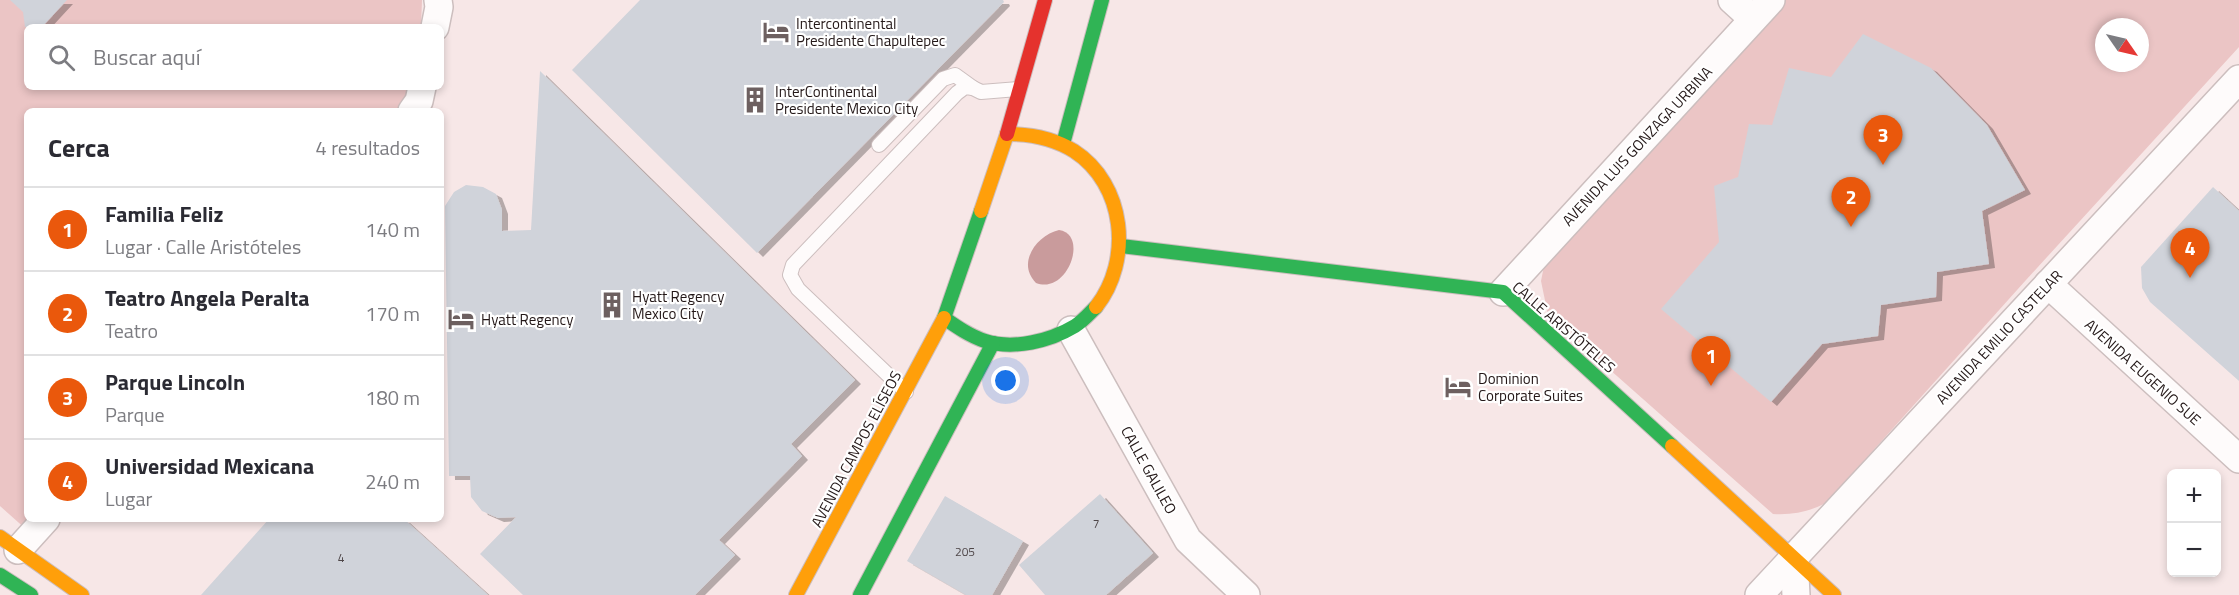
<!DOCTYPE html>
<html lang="es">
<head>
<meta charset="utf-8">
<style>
	body { margin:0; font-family:"Titillium Web",sans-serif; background:#f7f7f7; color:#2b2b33 }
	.controls { position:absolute; right:18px; bottom:18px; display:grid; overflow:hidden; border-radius:9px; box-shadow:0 3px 9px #0003 }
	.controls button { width:54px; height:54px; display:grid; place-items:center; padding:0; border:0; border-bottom:2px solid #e1e1e2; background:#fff; color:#2b2b33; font:30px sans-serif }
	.compass { position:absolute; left:2095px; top:18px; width:54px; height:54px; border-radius:50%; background:#fff; box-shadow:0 3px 9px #0003; rotate:124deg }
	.you { position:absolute; left:1006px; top:381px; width:21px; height:21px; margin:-15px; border:4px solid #fff; border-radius:50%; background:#1a73e8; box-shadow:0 0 0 9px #1a73e833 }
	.badge { display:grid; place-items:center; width:39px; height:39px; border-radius:50%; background:#ea580c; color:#fff; font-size:20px; font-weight:700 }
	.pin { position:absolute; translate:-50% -50px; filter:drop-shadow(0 2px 3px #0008) }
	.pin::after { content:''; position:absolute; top:32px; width:21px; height:18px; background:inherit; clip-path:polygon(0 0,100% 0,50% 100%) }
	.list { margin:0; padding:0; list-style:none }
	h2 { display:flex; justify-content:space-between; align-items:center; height:78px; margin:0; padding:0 24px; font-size:26px }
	h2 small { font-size:20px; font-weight:400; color:#7c7c81 }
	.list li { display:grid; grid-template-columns:39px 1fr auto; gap:18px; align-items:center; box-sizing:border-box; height:84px; padding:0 24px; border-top:2px solid #e1e1e2 }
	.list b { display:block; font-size:22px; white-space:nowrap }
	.list p { margin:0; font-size:20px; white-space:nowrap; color:#7c7c81 }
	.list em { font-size:20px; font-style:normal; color:#7c7c81 }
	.icon { flex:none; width:33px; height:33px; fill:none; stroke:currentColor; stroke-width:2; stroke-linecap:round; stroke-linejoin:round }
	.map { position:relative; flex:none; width:2239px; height:595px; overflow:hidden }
	.search { position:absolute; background:#fff; box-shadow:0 3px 9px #0003; left:24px; top:24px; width:420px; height:66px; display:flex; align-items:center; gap:15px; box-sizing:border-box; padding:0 21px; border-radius:9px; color:#7c7c81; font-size:22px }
	.panel { position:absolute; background:#fff; box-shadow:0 3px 9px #0003; left:24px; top:108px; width:420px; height:414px; border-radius:9px }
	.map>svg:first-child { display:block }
	.green { fill:#ebc5c5; fill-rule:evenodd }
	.water { fill:#c99b9c }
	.building { fill:#d0d3da; filter:url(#shadow) }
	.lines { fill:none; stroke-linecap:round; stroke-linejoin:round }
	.lane-casing { stroke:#ccbebe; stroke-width:16 }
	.street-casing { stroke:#ccbebe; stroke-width:30 }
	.fast-casing { stroke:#ccbebe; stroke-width:16 }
	.slow-casing { stroke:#ccbebe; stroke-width:16 }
	.jam-casing { stroke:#ccbebe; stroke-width:16 }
	.lane { stroke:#fefbfb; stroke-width:14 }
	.street { stroke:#fefbfb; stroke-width:27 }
	.fast { stroke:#30b455; stroke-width:14 }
	.slow { stroke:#ff9f0a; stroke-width:14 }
	.jam { stroke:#e5322d; stroke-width:14 }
	.labels { text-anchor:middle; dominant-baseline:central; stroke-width:4.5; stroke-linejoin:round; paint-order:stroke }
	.number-label { font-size:12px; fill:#4e4648 }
	.poi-label { font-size:15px; fill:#231717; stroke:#fff; text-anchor:start }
	.street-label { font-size:15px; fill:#231717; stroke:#fff }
</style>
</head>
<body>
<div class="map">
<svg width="2239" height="595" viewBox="0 0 2239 595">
	<defs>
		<filter id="shadow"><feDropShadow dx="6" dy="4" stdDeviation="0" flood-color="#0004"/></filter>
	</defs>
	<rect width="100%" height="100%" fill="#f7e7e7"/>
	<g class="green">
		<path d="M0,0H422L421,27H27V87H418L409,111H27V519H38L28,531L0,506Z"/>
		<path d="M1785,0H2239V47L2026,280L1826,503C1808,512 1793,515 1773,514L1548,315L1541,281L1544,266ZM2104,27H2140V63H2104Z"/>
	</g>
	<path class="water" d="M1059,230C1089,234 1068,295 1036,283C1016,263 1037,235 1059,230Z"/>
	<g class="building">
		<path d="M10,0H67L42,27H25L23,12Z"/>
		<path d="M640,0H1003L1004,2L757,253L572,70Z"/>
		<path d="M1863,34L1931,68L1987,125L2025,190L1982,211L1989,264L1937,272L1936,297L1881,305L1878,336L1822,344L1771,402L1661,309L1719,242L1714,186L1738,177L1749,124L1772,125L1789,68L1831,77Z"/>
		<path d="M540,71L855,380L791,444L802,456L719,540L735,555L695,595H523L480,554L516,517L498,518L482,511L471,497L470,476H449L445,206L454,192L466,185L483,187L496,194L502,210V231L531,230Z"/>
		<path d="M2213,187L2239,211V381L2150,302L2142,288L2141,267Z"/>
		<path d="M1100,494L1153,553L1106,595H1045L1019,565Z"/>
		<path d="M945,496L1023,541L992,595H966L907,561Z"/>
		<path d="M269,519H404L488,595H201Z"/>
	</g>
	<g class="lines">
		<g class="lane-casing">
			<g id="lane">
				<path d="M879,145L943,79L955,75L973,88"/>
				<path d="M906,392L798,289L790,275L793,265L957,93L965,87L973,88L981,92L1019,89"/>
			</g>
		</g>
		<g class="street-casing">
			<g id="street">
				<path d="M1732,0L1753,19"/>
				<path d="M435,27L439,7L438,0"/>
				<path d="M412,111L419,101L422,87"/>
				<path d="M2048,284L2239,459"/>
				<path d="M1503,292L1771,0"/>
				<path d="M1071,330L1188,540L1246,595"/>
				<path d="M18,550L46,519"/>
				<path d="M1794,558L1796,595"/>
				<path d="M1759,595L2239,79"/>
			</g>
		</g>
		<g class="fast-casing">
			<g id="fast">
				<path d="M1063,144L1102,0"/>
				<path d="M981,211L944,318C957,327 970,336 985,341C1014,350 1050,341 1075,326C1083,321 1090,313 1096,307"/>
				<path d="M1121,246L1503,292L1672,446"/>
				<path d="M0,575L31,595"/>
				<path d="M860,595L993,343"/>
			</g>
		</g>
		<g class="slow-casing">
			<g id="slow">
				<path d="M1007,134C1031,134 1053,138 1074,151C1125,184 1133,260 1096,307"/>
				<path d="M981,211L1007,134"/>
				<path d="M1672,446L1834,595"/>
				<path d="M0,537L82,595"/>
				<path d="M796,595L944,318"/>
			</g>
		</g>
		<g class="jam-casing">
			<path id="jam" d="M1007,134L1045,0"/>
		</g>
		<use href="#lane" class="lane"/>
		<use href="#street" class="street"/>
		<use href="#fast" class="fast"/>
		<use href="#slow" class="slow"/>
		<use href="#jam" class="jam"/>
	</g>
	<defs>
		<g id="hotel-bare" transform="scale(2.07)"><path d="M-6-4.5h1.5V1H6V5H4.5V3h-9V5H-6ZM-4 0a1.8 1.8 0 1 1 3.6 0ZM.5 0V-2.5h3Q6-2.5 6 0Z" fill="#6d6060" stroke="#fff" stroke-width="2.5" paint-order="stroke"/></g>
		<g id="building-bare" transform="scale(2.07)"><path d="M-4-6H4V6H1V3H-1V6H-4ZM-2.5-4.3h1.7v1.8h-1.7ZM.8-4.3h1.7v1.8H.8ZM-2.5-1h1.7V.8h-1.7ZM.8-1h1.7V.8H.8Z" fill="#6d6060" stroke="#fff" stroke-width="2.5" paint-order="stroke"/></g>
	</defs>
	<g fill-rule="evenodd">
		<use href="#hotel-bare" x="776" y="32"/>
		<use href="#building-bare" x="755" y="100"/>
		<use href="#building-bare" x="612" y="305"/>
		<use href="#hotel-bare" x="461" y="319"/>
		<use href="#hotel-bare" x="1458" y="387"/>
	</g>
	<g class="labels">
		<g class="number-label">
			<text x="1096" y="523">7</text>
			<text x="965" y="551">205</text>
			<text x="341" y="557">4</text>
		</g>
		<g class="poi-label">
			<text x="796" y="23">Intercontinental<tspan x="796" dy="17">Presidente Chapultepec</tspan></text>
			<text x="775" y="91">InterContinental<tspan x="775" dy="17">Presidente Mexico City</tspan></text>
			<text x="632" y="296">Hyatt Regency<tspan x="632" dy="17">Mexico City</tspan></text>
			<text x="481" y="319">Hyatt Regency</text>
			<text x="1478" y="378">Dominion<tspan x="1478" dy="17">Corporate Suites</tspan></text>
		</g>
		<g class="street-label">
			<text transform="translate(1637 146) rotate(-47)">AVENIDA LUIS GONZAGA URBINA</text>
			<text transform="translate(1564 327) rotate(41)">CALLE ARISTÓTELES</text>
			<text transform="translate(1999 337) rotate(-47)">AVENIDA EMILIO CASTELAR</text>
			<text transform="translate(2143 372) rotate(42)">AVENIDA EUGENIO SUE</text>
			<text transform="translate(856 449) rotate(-62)">AVENIDA CAMPOS ELÍSEOS</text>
			<text transform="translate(1149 470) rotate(61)">CALLE GALILEO</text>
		</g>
	</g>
</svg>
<div class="controls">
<button>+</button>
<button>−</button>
</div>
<svg class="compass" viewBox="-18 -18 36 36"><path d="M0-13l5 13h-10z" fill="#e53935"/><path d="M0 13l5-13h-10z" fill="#7c7c81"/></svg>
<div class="you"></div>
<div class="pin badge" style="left:1711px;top:386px">1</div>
<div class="pin badge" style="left:1851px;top:227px">2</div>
<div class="pin badge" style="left:1883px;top:165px">3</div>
<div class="pin badge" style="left:2190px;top:278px">4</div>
<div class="search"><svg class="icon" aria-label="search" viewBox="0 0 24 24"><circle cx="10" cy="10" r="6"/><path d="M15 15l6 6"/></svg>Buscar aquí</div>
<section class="panel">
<h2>Cerca<small>4 resultados</small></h2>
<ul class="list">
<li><span class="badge">1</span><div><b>Familia Feliz</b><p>Lugar · Calle Aristóteles</p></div><em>140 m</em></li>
<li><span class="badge">2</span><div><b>Teatro Angela Peralta</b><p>Teatro</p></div><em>170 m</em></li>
<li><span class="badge">3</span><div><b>Parque Lincoln</b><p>Parque</p></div><em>180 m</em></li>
<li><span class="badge">4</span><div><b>Universidad Mexicana</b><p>Lugar</p></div><em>240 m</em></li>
</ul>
</section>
</div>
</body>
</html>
